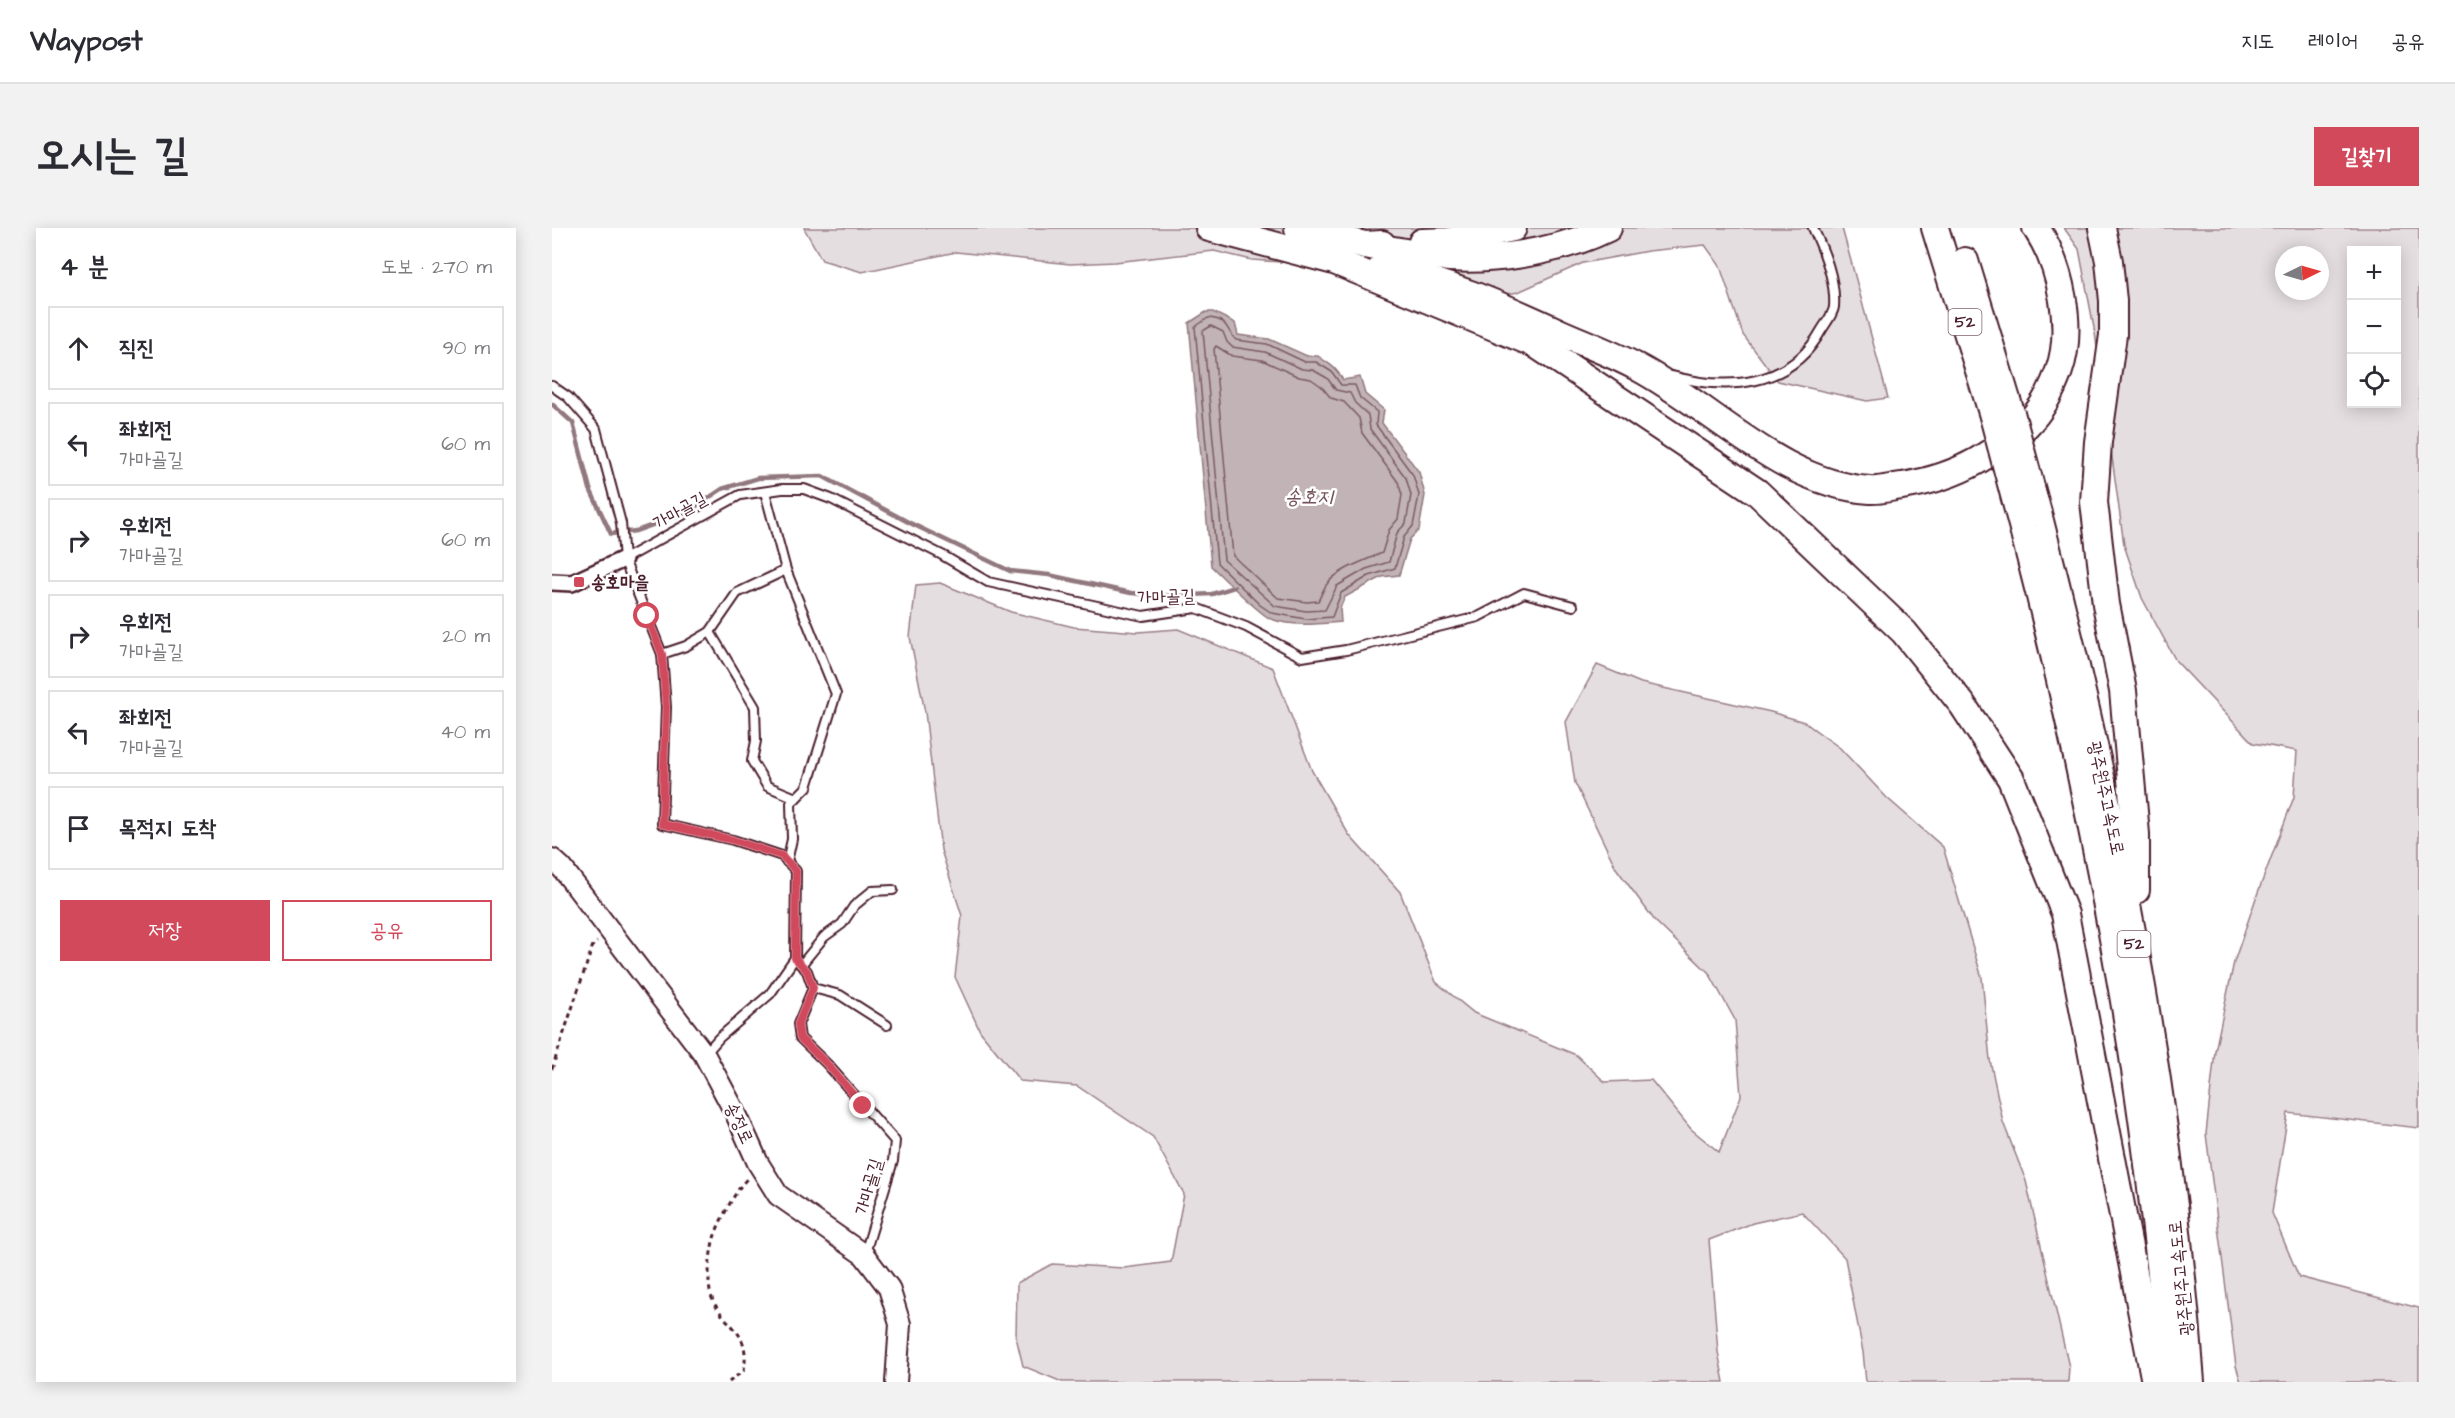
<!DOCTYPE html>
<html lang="ko">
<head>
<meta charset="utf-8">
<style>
	body { margin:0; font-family:"Architects Daughter","Poor Story",sans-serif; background:#f2f2f3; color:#2b2b33 }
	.controls { position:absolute; right:18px; top:18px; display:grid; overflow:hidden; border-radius:0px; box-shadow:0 3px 15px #0003 }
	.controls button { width:54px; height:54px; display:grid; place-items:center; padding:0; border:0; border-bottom:2px solid #e1e1e2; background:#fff; color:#2b2b33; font:30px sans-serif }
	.compass { position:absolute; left:1723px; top:18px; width:54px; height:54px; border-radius:50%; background:#fff; box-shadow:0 3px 15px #0003; rotate:85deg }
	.stop { position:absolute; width:18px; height:18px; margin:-14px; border:4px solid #d1495b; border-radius:50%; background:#fff }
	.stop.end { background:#d1495b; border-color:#fff; box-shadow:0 2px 6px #0008 }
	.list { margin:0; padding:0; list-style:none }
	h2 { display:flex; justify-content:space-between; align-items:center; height:78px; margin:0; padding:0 24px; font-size:26px }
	h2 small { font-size:20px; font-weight:400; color:#7c7c81 }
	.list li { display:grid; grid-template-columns:39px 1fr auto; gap:18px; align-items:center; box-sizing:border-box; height:84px; margin:0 12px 12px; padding:0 12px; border:2px solid #e1e1e2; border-radius:0px }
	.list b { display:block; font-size:22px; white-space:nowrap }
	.list p { margin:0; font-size:20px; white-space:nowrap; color:#7c7c81 }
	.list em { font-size:20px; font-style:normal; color:#7c7c81 }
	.actions { display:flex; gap:12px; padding:18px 24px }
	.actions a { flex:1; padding:14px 0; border:2px solid #d1495b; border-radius:0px; text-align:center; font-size:21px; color:#d1495b }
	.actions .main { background:#d1495b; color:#fff }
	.icon { flex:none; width:33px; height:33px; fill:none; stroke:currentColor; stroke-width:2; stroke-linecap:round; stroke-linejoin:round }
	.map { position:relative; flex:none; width:1867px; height:1154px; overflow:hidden; border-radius:0px }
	header { display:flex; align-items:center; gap:36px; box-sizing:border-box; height:84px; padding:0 30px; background:#fff; border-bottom:2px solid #e1e1e2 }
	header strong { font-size:28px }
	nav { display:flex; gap:33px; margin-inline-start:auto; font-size:21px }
	.intro { display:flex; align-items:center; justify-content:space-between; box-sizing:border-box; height:144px; padding:0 36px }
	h1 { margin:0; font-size:42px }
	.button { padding:15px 27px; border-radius:0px; background:#d1495b; color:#fff; font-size:21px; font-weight:700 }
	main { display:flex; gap:36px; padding:0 36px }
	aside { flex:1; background:#fff; border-radius:0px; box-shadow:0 3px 15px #0003 }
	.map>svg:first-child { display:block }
	.green { fill:#e5dee0; stroke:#987e86; stroke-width:1.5; fill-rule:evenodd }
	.water { fill:#c1b3b6; stroke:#91787e; stroke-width:1.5 }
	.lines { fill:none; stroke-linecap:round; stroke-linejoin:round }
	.shore { stroke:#7a5a63; stroke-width:1.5 }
	.stream { stroke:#91787e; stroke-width:4.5 }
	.lane-casing { stroke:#4a1f2b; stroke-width:12 }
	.street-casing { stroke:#4a1f2b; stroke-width:20 }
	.secondary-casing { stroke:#4a1f2b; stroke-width:24 }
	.highway-casing { stroke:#4a1f2b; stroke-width:30 }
	.path { stroke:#4a1f2b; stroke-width:3; stroke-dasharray:4.5 4.5; stroke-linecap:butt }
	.lane { stroke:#fff; stroke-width:8 }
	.street { stroke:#fff; stroke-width:15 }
	.secondary { stroke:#fff; stroke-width:20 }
	.highway { stroke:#fff; stroke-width:26 }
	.highway-bridge-casing { stroke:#4a1f2b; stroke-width:30; stroke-linecap:butt }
	.highway-bridge { stroke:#fff; stroke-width:26 }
	.route { stroke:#d1495b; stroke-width:8 }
	.poi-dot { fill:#d1495b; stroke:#fff; stroke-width:2 }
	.labels { text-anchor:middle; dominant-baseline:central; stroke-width:5; stroke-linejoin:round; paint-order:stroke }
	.shield { fill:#fff; stroke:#80626b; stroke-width:1.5 }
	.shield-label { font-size:16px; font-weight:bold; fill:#4a1f2b }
	.street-label { font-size:18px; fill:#4a1f2b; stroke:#fff }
	.poi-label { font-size:18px; font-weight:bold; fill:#4a1f2b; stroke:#fff; text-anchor:start }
	.water-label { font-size:20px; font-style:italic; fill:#74535c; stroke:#fff }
</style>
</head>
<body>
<header>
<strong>Waypost</strong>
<nav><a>지도</a><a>레이어</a><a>공유</a></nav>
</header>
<div class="intro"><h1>오시는 길</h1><a class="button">길찾기</a></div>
<main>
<aside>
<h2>4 분<small>도보 · 270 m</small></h2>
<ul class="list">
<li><svg class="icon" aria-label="ahead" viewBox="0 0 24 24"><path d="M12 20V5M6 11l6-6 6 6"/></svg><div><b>직진</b></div><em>90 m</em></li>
<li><svg class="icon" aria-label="left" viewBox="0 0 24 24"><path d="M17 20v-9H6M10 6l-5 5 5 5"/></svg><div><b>좌회전</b><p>가마골길</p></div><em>60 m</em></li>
<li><svg class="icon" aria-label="right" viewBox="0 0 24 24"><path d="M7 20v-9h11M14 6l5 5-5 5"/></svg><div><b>우회전</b><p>가마골길</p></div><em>60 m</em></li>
<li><svg class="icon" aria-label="right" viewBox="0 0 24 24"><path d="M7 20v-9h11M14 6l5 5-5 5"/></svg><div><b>우회전</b><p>가마골길</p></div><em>20 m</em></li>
<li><svg class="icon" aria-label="left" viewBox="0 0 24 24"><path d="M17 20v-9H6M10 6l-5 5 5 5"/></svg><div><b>좌회전</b><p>가마골길</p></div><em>40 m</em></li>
<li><svg class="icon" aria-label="arrive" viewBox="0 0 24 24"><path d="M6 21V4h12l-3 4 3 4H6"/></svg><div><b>목적지 도착</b></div></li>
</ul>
<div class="actions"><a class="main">저장</a><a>공유</a></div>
</aside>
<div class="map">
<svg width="1867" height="1154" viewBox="0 0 1867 1154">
	<rect width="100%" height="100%" fill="#fff"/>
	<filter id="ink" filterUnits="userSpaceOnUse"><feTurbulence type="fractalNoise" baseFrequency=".0167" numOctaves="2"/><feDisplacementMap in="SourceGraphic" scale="12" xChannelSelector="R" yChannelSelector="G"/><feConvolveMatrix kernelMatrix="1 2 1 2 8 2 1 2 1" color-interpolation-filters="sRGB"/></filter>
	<g filter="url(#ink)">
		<g class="green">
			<path d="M252,0H1290L1336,170L1315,173L1226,153L1191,107L1168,38L1153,17L1096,23L1031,35L966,64L893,78L772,37L700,32L662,23L563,34L518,36L404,24L310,44L270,32Z"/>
			<path d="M1512,0H1867V900L1736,885L1720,985L1747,1049L1867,1080V1154H1689L1684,1138L1654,906L1663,823L1682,734L1705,667L1742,569L1745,523L1701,515L1624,433L1590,370L1572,317L1543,105L1527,21ZM1800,22H1844V176H1800ZM1732,27H1768V63H1732Z"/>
			<path d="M388,355L459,384L522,399L586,404L626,401L721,440L760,543L797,607L848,664L884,754L922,785L1024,827L1053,854L1099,852L1139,901L1167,924L1189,868L1183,792L1157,745L1103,693L1064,640L1023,555L1014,494L1045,437L1089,455L1219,484L1252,494L1288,520L1335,570L1391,619L1430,750L1438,832L1451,894L1474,953L1517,1139L1516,1154H1314L1311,1124L1293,1030L1250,984L1201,995L1157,1012L1166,1124L1172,1154H510L471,1138L464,1109L465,1055L500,1036L572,1040L619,1034L632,966L601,909L525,858L468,853L428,803L403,749L410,688L389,622L373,484L358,409L364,357Z"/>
		</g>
		<path class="water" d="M654,84H661L683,95L686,107L717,111L755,128H766C778,137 783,138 791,152L808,149L813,166L832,182L830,195L867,244L873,267L867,302L858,311L847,347L830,349L793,369L788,380L789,394C766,396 741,399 719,391C710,388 668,347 659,338L637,95Z"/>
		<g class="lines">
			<g class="shore">
				<path d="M656,90C677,91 674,103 684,112L715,116L753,134H764L780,144L789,157H803L808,170L825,184L824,197L861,247L867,267L861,298L852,309L843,340L817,348L789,365L780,389L754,391L720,385L708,377L665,335L643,99Z"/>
				<path d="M659,98L671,104L675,114L680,119L713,124L750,141L761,142L775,150L784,162L798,165L803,175L816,187L818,201L854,250L859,267L854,295L845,305L837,334L814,341L785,358L773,382L754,383L723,378L672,332L651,103Z"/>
				<path d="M664,118L680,128L710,132L747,149L759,151L769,158L779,170L792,174L807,190L810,205L846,254L850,267L846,291L837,302L830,325C814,332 785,342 775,356C771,361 769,368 766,373L755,374L726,370L681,328L662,121Z"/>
			</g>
			<path class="stream" d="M0,176L21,195L38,261L59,306L84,303L134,285L170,261L206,250L270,248L358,295L458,343L497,347L579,365L619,368L660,366L682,359"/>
			<g class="lane-casing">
				<g id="lane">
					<path d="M1120,148C1176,163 1238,159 1269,103C1273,96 1281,87 1282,79C1284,52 1272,23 1261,0"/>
					<path d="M0,158L16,169L44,201L69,295L72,331L110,426L114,479L110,596L181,612L230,628L244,643L243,730L218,766L167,810L153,826"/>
					<path d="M213,264L234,342L284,466L255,559L239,575L240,611L235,634"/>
					<path d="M72,331L188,267L230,261H252L279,271L390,327L436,354L591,388L644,380L694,399L750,429L794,422L926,389L972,365L1021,378"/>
					<path d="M158,404L203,479L204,513L200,533L215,558L244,570"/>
					<path d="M110,426L134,418L158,404L185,365L234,342"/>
					<path d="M243,730L255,743L261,760L246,796L248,810L275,836L343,913L341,933L313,1025"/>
					<path d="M249,737L272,709L290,696L302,678L320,663L341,662"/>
					<path d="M261,760L288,767L335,797"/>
				</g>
			</g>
			<g class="street-casing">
				<path id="street" d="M0,354L20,355L72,331"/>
			</g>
			<g class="secondary-casing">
				<path id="secondary" d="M0,631L10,640L152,826L184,886L206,935L226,967L312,1027L337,1060L348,1096L344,1154"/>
			</g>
			<g class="highway-casing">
				<g id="highway">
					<path d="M657,0L782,33L983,116L1205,264L1352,404L1410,476L1459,551L1513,686L1603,1154"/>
					<path d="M746,0L813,17L830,16"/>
					<path d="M1383,0L1441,188"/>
					<path d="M1550,0L1557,33L1561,73V107L1546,214L1542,274L1554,376L1571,463L1584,606V662"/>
					<path d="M870,14L897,13L961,0"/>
					<path d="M813,17C835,21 856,25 877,28C933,36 1005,25 1056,0"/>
					<path d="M1413,33L1459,185"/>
					<path d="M829,41C892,52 951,78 1009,105C1034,116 1061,126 1085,139C1161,179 1229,256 1318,262C1328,263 1340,259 1350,258C1376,254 1402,246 1425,233C1466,208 1490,191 1507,143C1522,100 1509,37 1484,0"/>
					<path d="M1486,285C1560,570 1618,860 1639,1154"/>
					<path d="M1471,301C1511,455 1544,610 1571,767C1593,895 1607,1025 1621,1154"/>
				</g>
			</g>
			<g class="path">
				<path d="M0,841L41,717L45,714"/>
				<path d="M177,1154L192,1142C199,1100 172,1100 160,1070C154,1057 158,1024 162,1010C166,996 185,959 196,950"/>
			</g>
			<use href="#lane" class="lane"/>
			<use href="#street" class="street"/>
			<use href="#secondary" class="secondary"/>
			<use href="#highway" class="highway"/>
			<g class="highway-bridge-casing">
				<g id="highway-bridge">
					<path d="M1459,185L1486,285"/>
					<path d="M1441,188L1471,301"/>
				</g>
			</g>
			<use href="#highway-bridge" class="highway-bridge"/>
		</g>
	</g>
	<g class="lines" filter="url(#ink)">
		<path class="route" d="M95,388L110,426L114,479L110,596L181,612L230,628L244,643L243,730L255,743L261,760L246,796L248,810L275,836L311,878"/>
	</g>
	<rect class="poi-dot" x="21" y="348" width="12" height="12" rx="3"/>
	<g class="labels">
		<g class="shield">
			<rect x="1396.5" y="81" width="33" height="26" rx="4.5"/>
			<rect x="1565.5" y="703" width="33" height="26" rx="4.5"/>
		</g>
		<g class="shield-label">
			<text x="1413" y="94">52</text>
			<text x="1582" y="716">52</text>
		</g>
		<g class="street-label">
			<text transform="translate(128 283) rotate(-29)">가마골길</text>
			<text transform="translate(614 369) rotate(-2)">가마골길</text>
			<text transform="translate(1554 570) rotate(78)">광주원주고속도로</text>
			<text transform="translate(187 895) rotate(65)">송정로</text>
			<text transform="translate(317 959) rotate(-74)">가마골길</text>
			<text transform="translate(1629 1050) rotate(-96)">광주원주고속도로</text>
		</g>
		<g class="poi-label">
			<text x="39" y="354">송호마을</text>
		</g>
		<g class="water-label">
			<text x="757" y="269">송호지</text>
		</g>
	</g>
</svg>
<div class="controls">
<button>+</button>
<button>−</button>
<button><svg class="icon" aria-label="locate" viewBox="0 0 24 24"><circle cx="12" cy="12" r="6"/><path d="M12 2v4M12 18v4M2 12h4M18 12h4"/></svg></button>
</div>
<svg class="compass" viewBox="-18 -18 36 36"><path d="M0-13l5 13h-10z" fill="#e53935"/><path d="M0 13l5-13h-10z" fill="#7c7c81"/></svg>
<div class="stop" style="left:95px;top:388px"></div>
<div class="stop end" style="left:311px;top:878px"></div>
</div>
</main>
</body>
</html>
